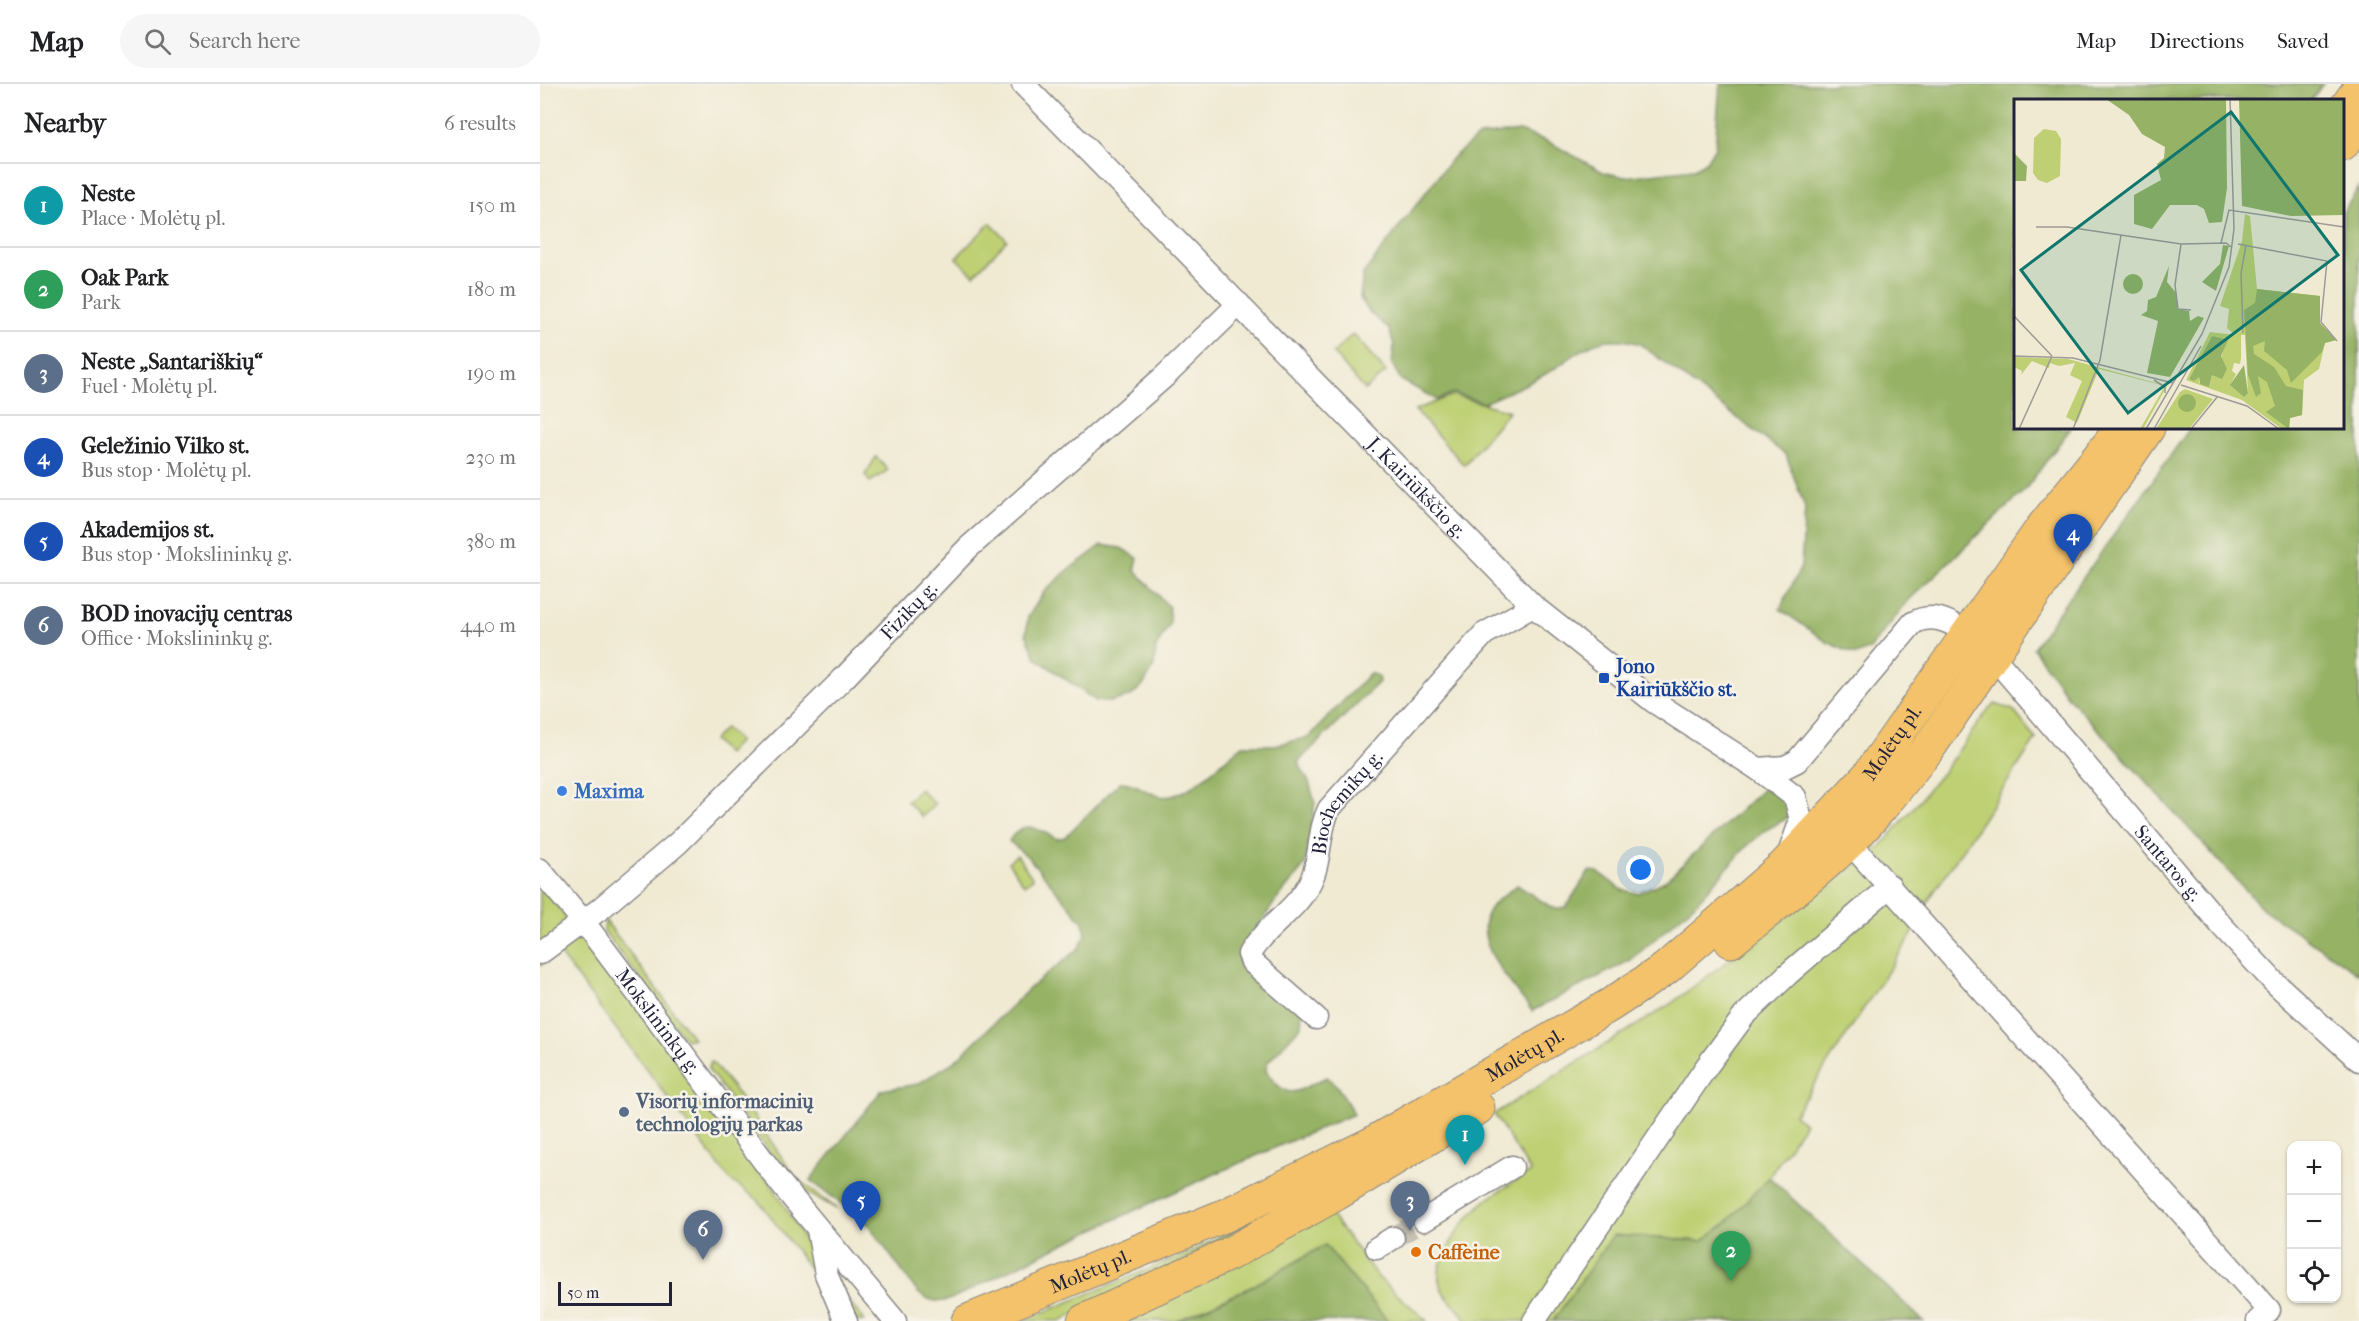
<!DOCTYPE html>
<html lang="en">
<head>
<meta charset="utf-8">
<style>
	body { margin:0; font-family:"IM FELL French Canon",serif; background:#f6f6f6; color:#202124 }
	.controls { position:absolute; right:18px; bottom:18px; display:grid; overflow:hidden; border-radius:12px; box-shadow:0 2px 4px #0004 }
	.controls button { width:54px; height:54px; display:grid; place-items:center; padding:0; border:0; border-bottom:2px solid #e0e0e0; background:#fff; color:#202124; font:30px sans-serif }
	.scale { position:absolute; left:18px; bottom:15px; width:114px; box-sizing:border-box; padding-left:6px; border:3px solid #22223b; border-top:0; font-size:16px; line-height:21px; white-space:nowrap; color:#22223b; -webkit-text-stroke:4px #f7f3e8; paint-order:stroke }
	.you { position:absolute; left:1101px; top:786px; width:21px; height:21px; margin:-15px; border:4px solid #fff; border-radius:50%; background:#1a73e8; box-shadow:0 0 0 9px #1a73e833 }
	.badge { display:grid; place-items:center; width:39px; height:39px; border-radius:50%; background:#d1495b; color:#fff; font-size:20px; font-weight:700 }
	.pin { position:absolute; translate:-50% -50px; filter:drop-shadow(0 2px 3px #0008) }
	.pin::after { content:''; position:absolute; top:32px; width:21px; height:18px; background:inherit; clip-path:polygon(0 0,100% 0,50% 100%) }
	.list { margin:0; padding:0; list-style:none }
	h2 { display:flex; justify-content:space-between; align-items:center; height:78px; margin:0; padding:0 24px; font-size:26px }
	h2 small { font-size:20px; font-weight:400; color:#757577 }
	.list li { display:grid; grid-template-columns:39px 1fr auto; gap:18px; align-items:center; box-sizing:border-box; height:84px; padding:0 24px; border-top:2px solid #e0e0e0 }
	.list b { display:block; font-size:22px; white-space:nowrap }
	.list p { margin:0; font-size:20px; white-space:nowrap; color:#757577 }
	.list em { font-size:20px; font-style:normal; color:#757577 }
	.icon { flex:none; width:33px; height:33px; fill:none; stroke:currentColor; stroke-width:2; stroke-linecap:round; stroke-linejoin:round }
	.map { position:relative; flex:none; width:1819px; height:1237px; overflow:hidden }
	header { display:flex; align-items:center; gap:36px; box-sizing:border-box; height:84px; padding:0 30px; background:#fff; border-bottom:2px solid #e0e0e0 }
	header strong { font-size:28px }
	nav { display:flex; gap:33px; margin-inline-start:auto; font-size:21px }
	.search { width:420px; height:54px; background:#f6f6f6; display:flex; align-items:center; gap:15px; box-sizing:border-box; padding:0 21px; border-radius:33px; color:#757577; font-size:22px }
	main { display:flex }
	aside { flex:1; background:#fff }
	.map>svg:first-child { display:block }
	.green { fill:#bed073; stroke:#707957; stroke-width:1.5 }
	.forest { fill:#96b265; stroke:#5c6a50; stroke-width:1.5 }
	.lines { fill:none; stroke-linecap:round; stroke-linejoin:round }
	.minor-tunnel { stroke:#c7c2b5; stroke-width:22; stroke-dasharray:22 11; stroke-linecap:butt }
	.minor-casing { stroke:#898687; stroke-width:25 }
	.highway-casing { stroke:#898687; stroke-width:35 }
	.minor { stroke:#fff; stroke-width:22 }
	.highway { stroke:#f3c26a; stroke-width:33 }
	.transit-dot { fill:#1a4fb4; stroke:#f7f3e8; stroke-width:2 }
	.shop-dot { fill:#3f7fe0; stroke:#f7f3e8; stroke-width:2 }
	.service-dot { fill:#5c6f8a; stroke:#f7f3e8; stroke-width:2 }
	.food-dot { fill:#e8710a; stroke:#f7f3e8; stroke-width:2 }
	.labels { text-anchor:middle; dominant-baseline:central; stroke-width:5; stroke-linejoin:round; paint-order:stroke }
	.street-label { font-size:20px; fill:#22223b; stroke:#f7f3e8 }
	.transit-label { font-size:20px; font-weight:bold; fill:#164399; stroke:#f7f3e8; text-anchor:start }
	.shop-label { font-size:20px; font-weight:bold; fill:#366cbe; stroke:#f7f3e8; text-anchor:start }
	.service-label { font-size:20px; font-weight:bold; fill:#4e5e75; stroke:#f7f3e8; text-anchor:start }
	.food-label { font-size:20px; font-weight:bold; fill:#c56008; stroke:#f7f3e8; text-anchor:start }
	.inset-road { fill:none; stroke:#9e9a96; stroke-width:1.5 }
	.view { fill:#0f766e; fill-opacity:0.15; stroke:#0f766e; stroke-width:3 }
	.inset-edge { fill:none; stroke:#22223b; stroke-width:3 }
</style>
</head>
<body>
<header>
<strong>Map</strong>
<div class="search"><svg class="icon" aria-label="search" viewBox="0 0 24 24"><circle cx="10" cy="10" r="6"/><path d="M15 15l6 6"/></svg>Search here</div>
<nav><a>Map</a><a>Directions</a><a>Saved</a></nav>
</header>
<main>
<aside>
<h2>Nearby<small>6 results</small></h2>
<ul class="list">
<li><span class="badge" style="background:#0f9aa8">1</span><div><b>Neste</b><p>Place · Molėtų pl.</p></div><em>150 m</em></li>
<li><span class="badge" style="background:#2e9e5b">2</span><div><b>Oak Park</b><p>Park</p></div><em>180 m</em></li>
<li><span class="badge" style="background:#5c6f8a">3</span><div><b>Neste „Santariškių“</b><p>Fuel · Molėtų pl.</p></div><em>190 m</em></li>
<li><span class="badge" style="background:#1a4fb4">4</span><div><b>Geležinio Vilko st.</b><p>Bus stop · Molėtų pl.</p></div><em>230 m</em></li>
<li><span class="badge" style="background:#1a4fb4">5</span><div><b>Akademijos st.</b><p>Bus stop · Mokslininkų g.</p></div><em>380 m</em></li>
<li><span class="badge" style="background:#5c6f8a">6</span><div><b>BOD inovacijų centras</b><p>Office · Mokslininkų g.</p></div><em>440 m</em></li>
</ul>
</aside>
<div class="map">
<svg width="1819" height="1237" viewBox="0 0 1819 1237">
	<rect width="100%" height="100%" fill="#f7f3e8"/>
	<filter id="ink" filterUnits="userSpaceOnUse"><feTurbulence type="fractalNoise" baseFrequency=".0167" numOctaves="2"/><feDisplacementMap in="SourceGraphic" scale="12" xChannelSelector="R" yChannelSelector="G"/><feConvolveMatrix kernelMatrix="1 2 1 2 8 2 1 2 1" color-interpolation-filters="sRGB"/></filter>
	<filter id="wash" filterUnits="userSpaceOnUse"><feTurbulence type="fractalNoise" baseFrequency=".008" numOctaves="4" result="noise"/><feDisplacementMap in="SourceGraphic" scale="24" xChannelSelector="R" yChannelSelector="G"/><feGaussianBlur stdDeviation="1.35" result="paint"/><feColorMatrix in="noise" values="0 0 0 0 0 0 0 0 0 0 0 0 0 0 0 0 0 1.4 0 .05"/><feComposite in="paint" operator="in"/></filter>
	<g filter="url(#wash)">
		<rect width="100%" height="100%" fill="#f0ead3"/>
		<g class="green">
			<path d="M450,139L467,156L434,191L416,174Z"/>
			<path d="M813,250L846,288L825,306L793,269Z"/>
			<path d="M913,311L969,327L924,381L875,326Z"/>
			<path d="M336,373L348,386L330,398L325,391Z"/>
			<path d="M1455,620L1473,626L1496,655L1384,823L1373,849L1254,1031L1265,1039L1229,1093L1383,1237H925L926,1235C919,1226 908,1216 902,1206C896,1194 899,1181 905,1170C926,1125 950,1112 991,1088L954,1030L1129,921L1342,761L1403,688L1450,623Z"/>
			<path d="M185,644L199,657L187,670L173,656Z"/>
			<path d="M380,705L395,720L382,733L367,717Z"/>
			<path d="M477,771L493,795L484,801L468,778Z"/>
			<path d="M0,801L53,865L235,1106L268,1162L324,1237H309L218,1116L190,1096L18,868L0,882Z"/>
			<path d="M65,836L153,954L146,956L64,847Z"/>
			<path d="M171,977L202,1015L255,1093L297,1125L255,1102L168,985Z"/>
			<path d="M815,1082L614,1193L520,1237H482L648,1169Z"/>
			<path d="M788,1127L838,1193L887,1237H848L785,1161L713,1202L637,1237H582Z"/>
		</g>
		<g class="forest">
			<path d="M1180,0H1783L1771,16H1476V344H1531L1484,407L1369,516L1330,565L1316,571L1287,558L1240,525L1261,483L1265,424L1246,371L1100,260C1051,245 1039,273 1000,293C982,303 963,310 944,319L913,309L897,316L861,296L852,280L854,261L849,245L831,230L820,214L823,190L913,73L939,52L980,47L1009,58L1063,88L1085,93L1154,85L1166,78L1175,63Z"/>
			<path d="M1819,104V890L1723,825L1528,613L1493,564L1650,344H1802L1803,128Z"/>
			<path d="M562,461L581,464L598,474L595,486L629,523L630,539L616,564L614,582L604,600L591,612L570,618L556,617L496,574L486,550L488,533L504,508L528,486Z"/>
			<path d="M830,589L838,592L839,598L758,678L769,698L775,719L765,781L734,819L704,865L762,929L761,942L727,979L726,987C749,1020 755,1007 787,993L797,1002L814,1030C678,1087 545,1147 414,1214C399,1220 391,1218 378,1209L326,1138L270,1096L342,1006L378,1000L415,977L491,903L538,865L546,851L543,838L489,774L469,757C483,733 497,745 517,755L525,753L580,698C599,699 602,707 619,712C644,719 683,676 703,661H736L769,653Z"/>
			<path d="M1224,704L1244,714L1251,732L1226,746L1207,762L1156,819L1091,876L992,927C973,901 926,854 952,822C958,814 969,808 977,801L1014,825L1026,823L1049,787L1058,788L1082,806L1098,809L1125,797Z"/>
			<path d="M1229,1093L1383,1237H1013L1073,1151L1162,1157L1185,1140Z"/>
			<path d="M785,1161L848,1237H637L713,1202Z"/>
		</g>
	</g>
	<g filter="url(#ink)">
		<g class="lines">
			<path class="minor-tunnel" d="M853,1154L884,1136"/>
			<g class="minor-casing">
				<g id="minor">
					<path id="s1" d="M483,0L993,522L1113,617L1218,685L1255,713L1261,736L1249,770"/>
					<path id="s2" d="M1218,685L1245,683L1257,677L1373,539C1403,522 1429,553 1452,571L1681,841L1733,897L1819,976"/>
					<path d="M1309,758L1729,1226L1718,1237"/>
					<path id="s3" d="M0,786L43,837L241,1100L355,1237"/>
					<path id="s4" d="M0,869L60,825L138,759L303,595L428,464L625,292L699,220"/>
					<path id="s5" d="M776,934L712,878L709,870C724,844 754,828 768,802C782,779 777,749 789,725L944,550L993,522"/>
					<path d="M884,1136L972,1083"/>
					<path d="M278,1146L286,1190L306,1237"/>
					<path d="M837,1164L853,1154"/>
					<path d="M994,1237L1167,982L1204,932L1248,890L1350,802"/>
				</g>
			</g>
			<g class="highway-casing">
				<g id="highway">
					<path d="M1802,29L1819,5"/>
					<path d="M1802,61L1819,37"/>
					<path d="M1191,857C1230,825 1271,795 1307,760C1337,731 1362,697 1388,665L1608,344"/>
					<path id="s6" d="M428,1237L686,1131L831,1060L1070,921L1125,885L1244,782L1329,691L1502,444L1582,344"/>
					<path d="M544,1237L689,1170L796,1110L938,1024"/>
				</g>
			</g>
			<use href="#minor" class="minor"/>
			<use href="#highway" class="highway"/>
		</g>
	</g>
	<rect class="transit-dot" x="1058" y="588" width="12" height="12" rx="3"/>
	<circle class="shop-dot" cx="22" cy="707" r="6"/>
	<circle class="service-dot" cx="84" cy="1028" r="6"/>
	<circle class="food-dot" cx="876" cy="1168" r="6"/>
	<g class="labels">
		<g class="street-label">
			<text stroke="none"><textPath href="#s1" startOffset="564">J. Kairiūkščio g.</textPath></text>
			<text stroke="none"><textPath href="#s4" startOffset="504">Fizikų g.</textPath></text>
			<text stroke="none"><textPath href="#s6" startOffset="1104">Molėtų pl.</textPath></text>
			<text stroke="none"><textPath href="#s5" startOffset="278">Biochemikų g.</textPath></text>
			<text stroke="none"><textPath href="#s2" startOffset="585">Santaros g.</textPath></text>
			<text stroke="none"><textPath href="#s3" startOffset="192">Mokslininkų g.</textPath></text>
			<text stroke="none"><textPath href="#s6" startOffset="618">Molėtų pl.</textPath></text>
			<text stroke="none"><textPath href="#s6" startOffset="132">Molėtų pl.</textPath></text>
		</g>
		<g class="transit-label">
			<text x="1076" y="582">Jono<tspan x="1076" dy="23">Kairiūkščio st.</tspan></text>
		</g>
		<g class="shop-label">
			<text x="34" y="707">Maxima</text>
		</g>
		<g class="service-label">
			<text x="96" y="1017">Visorių informacinių<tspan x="96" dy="23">technologijų parkas</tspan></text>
		</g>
		<g class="food-label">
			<text x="888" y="1168">Caffeine</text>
		</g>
	</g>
	<g transform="translate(1474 15)">
		<rect width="330" height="330" fill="#f0ead3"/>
		<path d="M30,30L42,32L47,40L46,77L33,84L24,81L19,74L20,39ZM231,115L236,117L243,190L306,197V224L322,241L311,244L305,270L290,281L288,316L276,319L275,330H268L228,301L172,281L196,233L221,236L213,229L215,210L206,207L228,142ZM227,236H231L234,294L217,285L222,275L218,272L220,264L226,265L227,259ZM198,237L210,249L207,260L213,270L198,276L195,288L185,284V278L175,280ZM0,258L54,260L153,287L129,330H126L151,287L85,270L63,324L52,318L68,282L56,276L61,264L45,267L36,264L35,269L18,262L7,276L8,272L0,268ZM171,290L199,300L175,330H142L166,293Z" fill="#bed073" fill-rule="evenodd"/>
		<path d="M92,0H212L213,89L208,123L195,124L190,110L183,106H156L138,130L120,125V96L147,81L143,65L150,59L151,48L128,35L115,16ZM225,0H330V116L277,117L228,107ZM0,54L13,67L12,82H0ZM209,146L215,147L202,192L188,183L206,165ZM155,167L153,183L163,195V210L175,212L176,222L184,217L190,219L156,278L133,274L144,222L127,216L133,212L134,201L142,198ZM109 185a10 10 0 1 1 20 0a10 10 0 1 1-20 0ZM243,190L306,197V224L322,241L311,244L308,253L277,284L273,271L250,252L251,242L239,247L240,255L260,268L272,287L289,291L288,316L276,319L275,330L252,313L261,307L253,283L244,277L247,294L242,298L234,276L230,211L241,204ZM198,237L214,241L207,257L213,270L208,280L198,276L195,288L186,285L185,278L180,282L175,280ZM230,266L234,294L230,298L216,286ZM164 304a9 9 0 1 1 18 0a9 9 0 1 1-18 0Z" fill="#96b265"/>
		<path class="inset-road" d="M22,128H53L167,145L212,144L217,148M207,144L215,111L330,128M167,145L161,186L164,210L177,211M224,145L313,162L307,223L323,242M0,217L38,257M229,234L227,174L232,146M0,257L59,259L159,284M140,281L151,288V294M167,286L233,307L265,330M5,330L38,257M59,330L86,261L107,136M132,330L188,235L215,168L220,130L216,0M140,330L187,247M177,330L204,297"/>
		<path class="view" d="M217,13L324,156L114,314L7,171Z"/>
		<rect width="330" height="330" class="inset-edge"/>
	</g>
</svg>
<div class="controls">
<button>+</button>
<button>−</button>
<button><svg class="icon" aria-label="locate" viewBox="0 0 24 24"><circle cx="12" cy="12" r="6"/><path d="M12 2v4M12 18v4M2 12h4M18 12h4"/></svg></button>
</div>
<div class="scale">50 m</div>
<div class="you"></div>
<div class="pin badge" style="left:925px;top:1081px;background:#0f9aa8">1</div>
<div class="pin badge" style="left:1191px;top:1197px;background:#2e9e5b">2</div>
<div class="pin badge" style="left:870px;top:1147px;background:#5c6f8a">3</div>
<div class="pin badge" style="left:1533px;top:480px;background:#1a4fb4">4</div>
<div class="pin badge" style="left:321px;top:1147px;background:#1a4fb4">5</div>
<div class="pin badge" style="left:163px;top:1176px;background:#5c6f8a">6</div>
</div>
</main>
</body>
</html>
